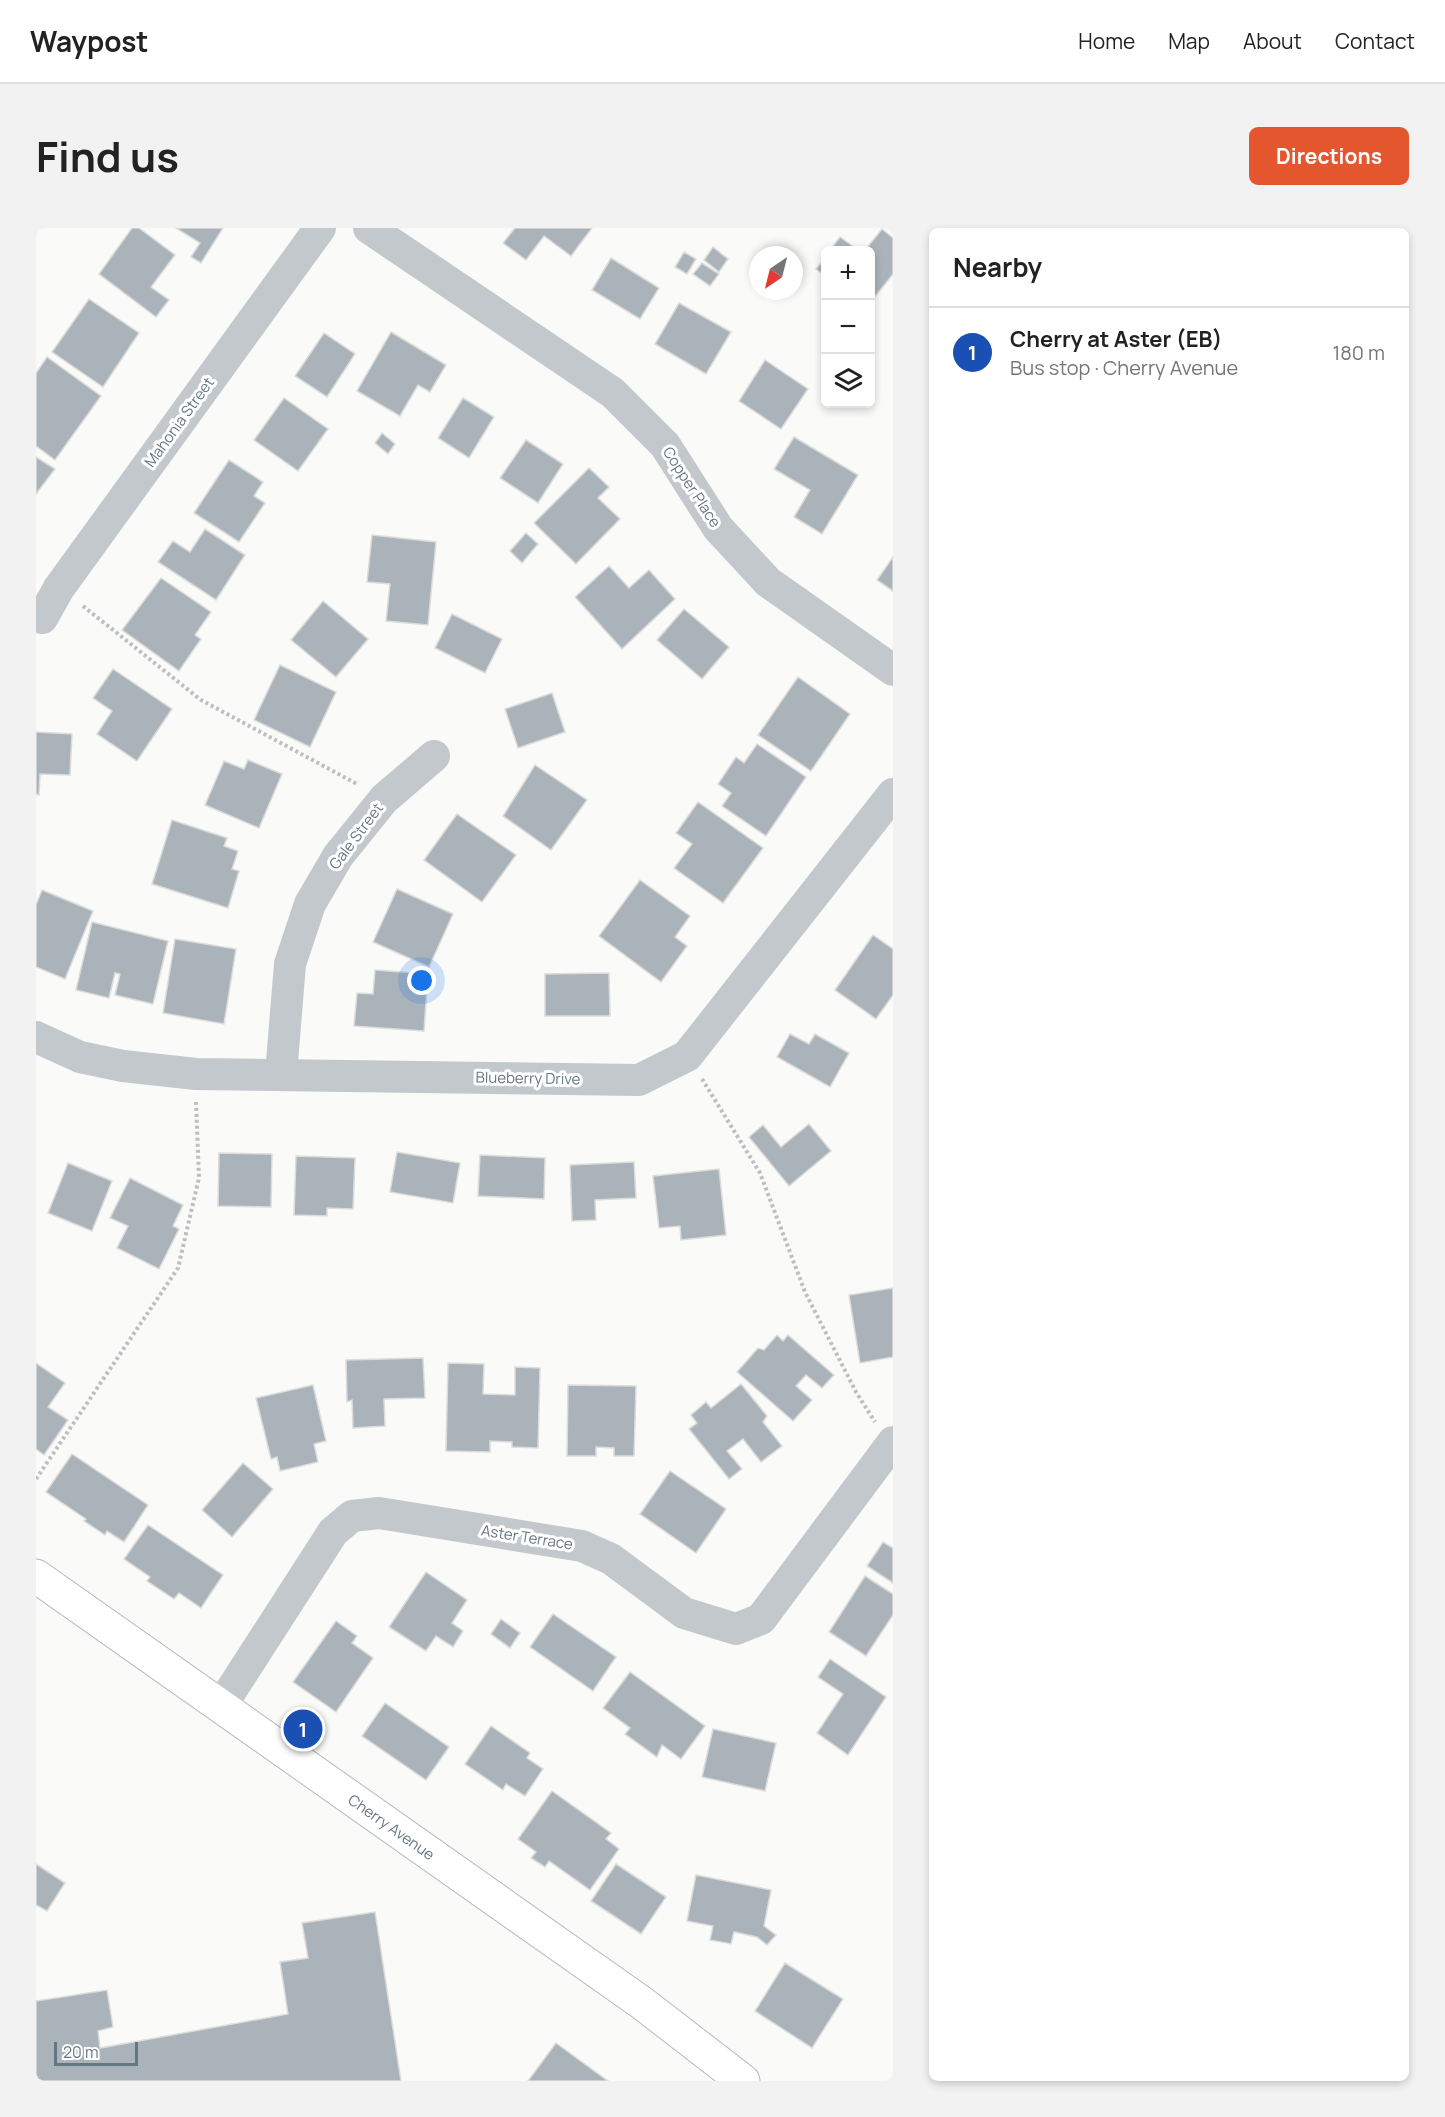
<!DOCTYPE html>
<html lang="en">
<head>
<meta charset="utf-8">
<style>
	body { margin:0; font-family:Manrope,sans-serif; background:#f2f2f2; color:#222 }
	.controls { position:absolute; right:18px; top:18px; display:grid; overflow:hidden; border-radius:9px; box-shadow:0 3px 9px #0003 }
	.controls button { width:54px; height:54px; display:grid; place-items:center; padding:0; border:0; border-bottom:2px solid #e0e0e0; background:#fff; color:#222; font:30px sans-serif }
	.compass { position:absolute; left:713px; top:18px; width:54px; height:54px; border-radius:50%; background:#fff; box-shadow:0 3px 9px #0003; rotate:215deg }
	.scale { position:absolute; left:18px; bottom:15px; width:84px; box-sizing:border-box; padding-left:6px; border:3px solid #657683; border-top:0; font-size:16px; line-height:21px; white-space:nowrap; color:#657683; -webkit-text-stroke:4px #fff; paint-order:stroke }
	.you { position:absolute; left:386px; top:753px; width:21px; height:21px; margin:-15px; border:4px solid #fff; border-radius:50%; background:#1a73e8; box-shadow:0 0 0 9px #1a73e833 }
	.badge { display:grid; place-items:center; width:39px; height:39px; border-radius:50%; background:#e4572e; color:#fff; font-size:20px; font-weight:700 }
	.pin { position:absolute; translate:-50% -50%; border:3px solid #fff; box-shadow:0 2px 6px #0006 }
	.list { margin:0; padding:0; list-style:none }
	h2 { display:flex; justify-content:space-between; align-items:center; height:78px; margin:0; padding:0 24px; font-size:26px }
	h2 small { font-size:20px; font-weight:400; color:#767676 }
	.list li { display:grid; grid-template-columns:39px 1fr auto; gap:18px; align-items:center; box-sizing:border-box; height:90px; padding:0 24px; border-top:2px solid #e0e0e0 }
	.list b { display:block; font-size:22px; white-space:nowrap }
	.list p { margin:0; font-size:20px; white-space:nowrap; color:#767676 }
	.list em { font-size:20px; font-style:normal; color:#767676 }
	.icon { flex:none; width:33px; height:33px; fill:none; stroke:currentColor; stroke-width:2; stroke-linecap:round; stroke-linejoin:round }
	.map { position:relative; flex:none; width:857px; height:1853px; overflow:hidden; border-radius:9px }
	header { display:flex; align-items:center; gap:36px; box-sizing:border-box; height:84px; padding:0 30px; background:#fff; border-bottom:2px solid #e0e0e0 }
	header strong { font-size:28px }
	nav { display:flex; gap:33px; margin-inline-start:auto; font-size:21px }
	.intro { display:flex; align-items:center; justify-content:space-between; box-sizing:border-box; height:144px; padding:0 36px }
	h1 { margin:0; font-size:42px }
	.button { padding:15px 27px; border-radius:9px; background:#e4572e; color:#fff; font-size:21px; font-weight:700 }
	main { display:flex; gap:36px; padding:0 36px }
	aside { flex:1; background:#fff; border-radius:9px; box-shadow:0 3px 9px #0003 }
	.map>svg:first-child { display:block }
	.building { fill:#aab3b9; stroke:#dcdcda; stroke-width:1.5 }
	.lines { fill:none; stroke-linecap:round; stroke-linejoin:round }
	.secondary-casing { stroke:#b3babf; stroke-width:35 }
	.path { stroke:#bbbfc2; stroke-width:4; stroke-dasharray:3 3; stroke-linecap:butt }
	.street { stroke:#c3c8cc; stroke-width:32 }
	.secondary { stroke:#fff; stroke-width:33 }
	.labels { text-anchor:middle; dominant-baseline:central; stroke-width:6; stroke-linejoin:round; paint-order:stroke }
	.street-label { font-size:15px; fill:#657683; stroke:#fff }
</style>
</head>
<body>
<header>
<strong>Waypost</strong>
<nav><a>Home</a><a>Map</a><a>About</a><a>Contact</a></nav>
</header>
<div class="intro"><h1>Find us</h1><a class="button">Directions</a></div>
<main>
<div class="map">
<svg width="857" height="1853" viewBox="0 0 857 1853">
	<rect width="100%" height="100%" fill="#fafaf8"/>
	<g class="building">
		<path d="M96,0H103L139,27L115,59L133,72L120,89L63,46Z"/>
		<path d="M140,0H187L165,35L155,29L164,15Z"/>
		<path d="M479,0H556L535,28L508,8L490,32L467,15Z"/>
		<path d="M846,1L857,10V46L834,75V22H829Z"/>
		<path d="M804,9L822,22H794Z"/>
		<path d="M677,19L692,31L683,44L668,32Z"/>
		<path d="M648,24L660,31L651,46L639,39Z"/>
		<path d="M790,29V49L780,41Z"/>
		<path d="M575,30L623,60L604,91L556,62Z"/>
		<path d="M666,35L683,46L674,58L657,46Z"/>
		<path d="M53,71L103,105L67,159L16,124Z"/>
		<path d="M643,75L695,104L670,146L619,116Z"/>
		<path d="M355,104L410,137L394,164L382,157L364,188L321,163Z"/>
		<path d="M288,105L319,126L291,169L259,148Z"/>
		<path d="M11,129L65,168L19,232L0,218V145Z"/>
		<path d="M729,132L772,161L745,201L703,173Z"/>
		<path d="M248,170L292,201L262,243L218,212Z"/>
		<path d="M427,170L458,189L433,230L402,210Z"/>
		<path d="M346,205L359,216L352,226L339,215Z"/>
		<path d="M758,209L822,247L786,306L758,289L774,262L738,241Z"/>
		<path d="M490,212L527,236L502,275L464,250Z"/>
		<path d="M0,229L19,241L0,266Z"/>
		<path d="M193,232L227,254L218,268L229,275L203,314L158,285Z"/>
		<path d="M553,240L573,259L562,270L584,291L540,336L498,295Z"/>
		<path d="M169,301L209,327L180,372L122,334L137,313L154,324Z"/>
		<path d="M490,305L502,316L486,335L474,323Z"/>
		<path d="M336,307L400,314L392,397L350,393L354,356L331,354Z"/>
		<path d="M857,329V363L841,352Z"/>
		<path d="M573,338L593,360L613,342L639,371L586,421L539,369Z"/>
		<path d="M125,350L175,384L159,407L165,411L143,443L86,402Z"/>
		<path d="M287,373L332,411L300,449L255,412Z"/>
		<path d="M648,381L693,419L666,451L621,412Z"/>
		<path d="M416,386L466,411L449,445L399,420Z"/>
		<path d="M244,437L300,464L274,519L218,492Z"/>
		<path d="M77,441L136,481L101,533L61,506L76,483L57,470Z"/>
		<path d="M762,449L814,486L775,543L722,507Z"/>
		<path d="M516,465L529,504L482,520L469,481Z"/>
		<path d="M0,504L36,506L34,547L4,546L3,567L0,566Z"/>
		<path d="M721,516L770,549L730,608L686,578L695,565L682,556L700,529L708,535Z"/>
		<path d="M212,532L246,546L223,600L169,577L188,533L208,541Z"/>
		<path d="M499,537L551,572L515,622L467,588Z"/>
		<path d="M662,574L727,620L687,675L638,640L656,616L640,605Z"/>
		<path d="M421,586L480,627L446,674L388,632Z"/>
		<path d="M136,592L191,610L188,618L202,623L196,641L203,643L192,680L116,656Z"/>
		<path d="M604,652L654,688L639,709L651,718L625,754L563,708Z"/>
		<path d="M361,661L417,686L393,739L337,714Z"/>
		<path d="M6,662L57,683L29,751L0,739V677Z"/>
		<path d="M56,694L132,713L117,776L79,767L84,746L79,745L73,770L40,762Z"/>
		<path d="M837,707L857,721V767L840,791L799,762Z"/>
		<path d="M139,711L200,721L188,796L127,785Z"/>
		<path d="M339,742L392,746L388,803L318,798L321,765L337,766Z"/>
		<path d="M573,745L574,788H509V746Z"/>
		<path d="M754,806L773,816L779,806L813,825L794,859L741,829Z"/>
		<path d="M773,896L795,923L753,958L713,909L727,897L745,919Z"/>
		<path d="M361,924L424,935L417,975L354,964Z"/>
		<path d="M183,925L236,926L235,979L182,978Z"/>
		<path d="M444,927L509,930L508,971L442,968Z"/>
		<path d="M260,928L319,930L317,981L291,980V988L258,987Z"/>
		<path d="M598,934L600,970L559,972L560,992L536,993L534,937Z"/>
		<path d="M32,935L76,953L56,1003L12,985Z"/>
		<path d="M683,941L690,1007L645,1012L644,998L623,1000L617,948Z"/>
		<path d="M94,950L147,977L137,998L143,1001L123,1041L81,1020L92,998L74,990Z"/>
		<path d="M857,1060V1129L824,1135L813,1067Z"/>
		<path d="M741,1107L747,1113L752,1107L798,1147L786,1160L770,1147L760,1158L776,1172L757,1193L701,1144L722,1120L728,1122Z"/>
		<path d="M387,1130L389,1170L348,1171L349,1198L317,1200L316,1172L311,1174L310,1132Z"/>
		<path d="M0,1135L29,1155L12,1179L32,1192L8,1227L0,1221Z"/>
		<path d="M412,1135L448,1136L447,1166L479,1167V1139L504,1140L502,1220L476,1219V1214L454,1213V1224L410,1223Z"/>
		<path d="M705,1156L731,1188L727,1194L746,1218L725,1234L707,1211L691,1223L706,1241L693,1251L653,1201L661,1195L655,1187L670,1174L675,1180Z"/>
		<path d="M277,1157L290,1213L278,1216L282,1234L244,1243L241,1229L235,1231L220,1170Z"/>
		<path d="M532,1157L600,1158L598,1228H578V1220L560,1219V1228H531Z"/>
		<path d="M36,1226L112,1277L88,1314L71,1303L69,1307L48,1293L50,1291L10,1264Z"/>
		<path d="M207,1235L237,1261L196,1309L166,1282Z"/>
		<path d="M634,1243L690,1281L660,1325L604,1286Z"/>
		<path d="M112,1297L187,1347L165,1380L143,1365L138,1371L111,1353L114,1349L88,1331Z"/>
		<path d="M847,1314L857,1320V1355L831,1338Z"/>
		<path d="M390,1344L431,1372L416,1395L427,1403L417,1419L400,1408L390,1423L353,1399Z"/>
		<path d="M829,1348L857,1366V1387L830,1428L793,1404Z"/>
		<path d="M517,1386L580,1429L557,1463L494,1419Z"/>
		<path d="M465,1391L484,1405L474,1420L455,1406Z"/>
		<path d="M300,1393L321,1408L316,1415L337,1430L300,1484L257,1454Z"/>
		<path d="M794,1431L850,1469L812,1527L781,1505L807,1466L782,1449Z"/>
		<path d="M594,1444L669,1498L645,1531L626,1517L621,1529L589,1506L594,1500L567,1480Z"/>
		<path d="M349,1475L413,1519L390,1552L326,1508Z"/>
		<path d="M455,1498L494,1525L491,1530L507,1541L489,1568L470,1556L467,1562L429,1536Z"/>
		<path d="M677,1501L740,1515L729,1563L666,1549Z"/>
		<path d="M516,1563L575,1605L570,1611L583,1621L554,1662L513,1633L509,1639L495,1630L500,1624L482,1611Z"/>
		<path d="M0,1636L29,1655L11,1683L0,1677Z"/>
		<path d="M580,1636L630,1669L605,1706L555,1673Z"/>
		<path d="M660,1647L735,1662L728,1698L740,1707L731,1717L721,1709L698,1704L695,1716L674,1712L677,1698L651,1693Z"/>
		<path d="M339,1684L365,1853H0V1773L71,1762L77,1799L62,1803L64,1820L252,1786L244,1734L272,1730L266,1695Z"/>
		<path d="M749,1735L807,1771L776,1820L719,1783Z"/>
		<path d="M520,1815L572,1853H492Z"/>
	</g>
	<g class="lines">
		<g class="secondary-casing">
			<g id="secondary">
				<path id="s1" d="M0,1348L606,1775L707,1853"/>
			</g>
		</g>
		<g class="path">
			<path d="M47,378L165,472L321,556"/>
			<path d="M666,851L724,945L769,1064L820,1164L839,1194"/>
			<path d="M0,1251L142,1040L163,950L160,874"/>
		</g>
		<g class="street">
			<path d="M333,0L577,165L629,217L682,300L732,354L857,442"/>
			<path d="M6,390L23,360L284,0"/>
			<path d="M0,809L44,829L87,838L160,846L603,852L651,828L857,566"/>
			<path d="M245,846L254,736L274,676L302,628L348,571L398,528"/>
			<path d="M185,1478L297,1304L316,1288L343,1285L546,1318L575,1331L648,1385L700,1401L725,1391L857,1214"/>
		</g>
		<use href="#secondary" class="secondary"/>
	</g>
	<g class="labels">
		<g class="street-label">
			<text transform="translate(143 194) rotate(-54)">Mahonia Street</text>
			<text transform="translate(656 259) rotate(57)">Copper Place</text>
			<text transform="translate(320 608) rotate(-53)">Gale Street</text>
			<text transform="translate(492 850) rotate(1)">Blueberry Drive</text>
			<text transform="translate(491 1309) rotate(9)">Aster Terrace</text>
			<text stroke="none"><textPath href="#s1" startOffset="435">Cherry Avenue</textPath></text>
		</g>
	</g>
</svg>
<div class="controls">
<button>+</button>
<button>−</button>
<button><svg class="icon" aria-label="layers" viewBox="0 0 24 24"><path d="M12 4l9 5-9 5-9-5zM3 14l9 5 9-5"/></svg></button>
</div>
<svg class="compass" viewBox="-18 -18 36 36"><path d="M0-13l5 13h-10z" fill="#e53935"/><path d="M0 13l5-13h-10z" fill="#767676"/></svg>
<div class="scale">20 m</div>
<div class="you"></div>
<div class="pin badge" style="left:267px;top:1501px;background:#1a4fb4">1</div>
</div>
<aside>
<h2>Nearby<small></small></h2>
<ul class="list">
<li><span class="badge" style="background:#1a4fb4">1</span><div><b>Cherry at Aster (EB)</b><p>Bus stop · Cherry Avenue</p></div><em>180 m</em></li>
</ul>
</aside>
</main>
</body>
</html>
